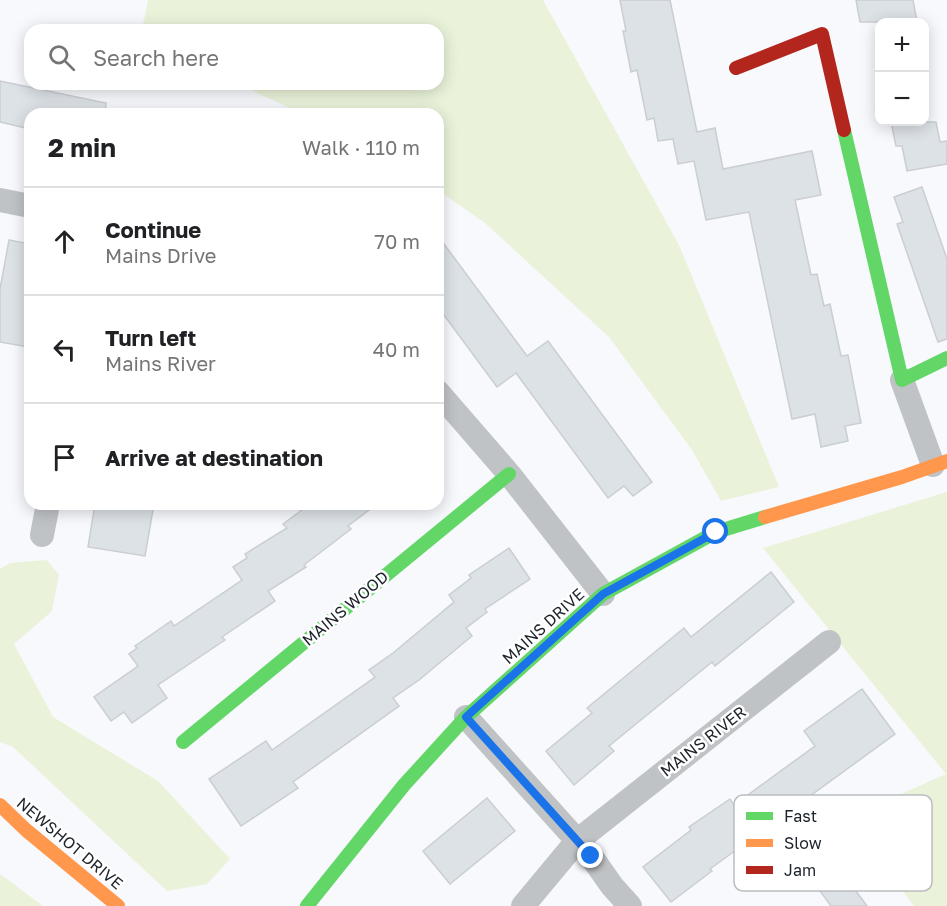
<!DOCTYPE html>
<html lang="en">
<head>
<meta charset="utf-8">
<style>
	body { margin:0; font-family:"Golos Text",sans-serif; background:#f6f6f6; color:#202124 }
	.controls { position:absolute; right:18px; top:18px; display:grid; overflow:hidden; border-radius:12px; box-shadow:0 3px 15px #0003 }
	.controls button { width:54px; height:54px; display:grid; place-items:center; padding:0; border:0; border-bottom:2px solid #e0e0e0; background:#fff; color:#202124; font:30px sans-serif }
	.stop { position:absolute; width:18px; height:18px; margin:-14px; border:4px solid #1a73e8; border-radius:50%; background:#fff }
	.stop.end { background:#1a73e8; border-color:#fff; box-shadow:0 2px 6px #0008 }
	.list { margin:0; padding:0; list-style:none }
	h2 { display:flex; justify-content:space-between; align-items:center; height:78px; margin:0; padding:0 24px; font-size:26px }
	h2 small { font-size:20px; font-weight:400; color:#757577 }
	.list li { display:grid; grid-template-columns:39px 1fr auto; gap:18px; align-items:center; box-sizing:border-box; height:108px; padding:0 24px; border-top:2px solid #e0e0e0 }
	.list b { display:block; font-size:22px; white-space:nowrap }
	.list p { margin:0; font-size:20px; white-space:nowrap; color:#757577 }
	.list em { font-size:20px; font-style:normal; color:#757577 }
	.icon { flex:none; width:33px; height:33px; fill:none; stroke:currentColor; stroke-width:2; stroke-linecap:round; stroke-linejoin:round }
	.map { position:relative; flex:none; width:947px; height:906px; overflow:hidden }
	.search { position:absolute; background:#fff; box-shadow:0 3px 15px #0003; left:24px; top:24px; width:420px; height:66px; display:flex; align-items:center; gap:15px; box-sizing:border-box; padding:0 21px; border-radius:18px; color:#757577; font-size:22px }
	.panel { position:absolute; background:#fff; box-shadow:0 3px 15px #0003; left:24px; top:108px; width:420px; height:402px; border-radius:18px }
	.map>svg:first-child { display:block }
	.green { fill:#eaf3da }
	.building { fill:#dde2e7; stroke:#caced3; stroke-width:1.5 }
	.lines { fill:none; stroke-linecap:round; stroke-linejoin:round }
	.street { stroke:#c0c3c6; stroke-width:24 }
	.fast { stroke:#63d668; stroke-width:14 }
	.slow { stroke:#ff974d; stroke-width:14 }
	.jam { stroke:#b3261e; stroke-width:14 }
	.route { stroke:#1a73e8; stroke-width:8 }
	.labels { text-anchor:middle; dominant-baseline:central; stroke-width:5; stroke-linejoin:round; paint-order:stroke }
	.street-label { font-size:16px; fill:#1d232b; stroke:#fff }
	.key { fill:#fff; stroke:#bbbdbf; stroke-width:1.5 }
	.key-label { font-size:16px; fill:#1d232b }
</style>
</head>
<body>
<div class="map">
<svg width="947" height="906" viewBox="0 0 947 906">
	<rect width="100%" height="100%" fill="#f7f9fc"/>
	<g class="green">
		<path d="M148,0H543L679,245L779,487L721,501L692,450L609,337L485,223L438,190V114H303L238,84H438V30H142Z"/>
		<path d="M947,492V906H914L848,818L946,774L763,548Z"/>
		<path d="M47,560L59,575L52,611L14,644L53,717L158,781L230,859L207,884L167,891L13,747L0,742V569L10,563Z"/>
		<path d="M0,874L43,906H0Z"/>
	</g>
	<g class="building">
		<path d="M620,0H670L697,132L715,128L723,169L812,151L821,195L795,200L811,275L817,274L824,306L830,304L841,356L848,355L861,423L845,426L848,441L821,447L815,414L792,419L749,212L706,220L694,161L678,164L673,139L658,141L654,118L647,120L637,70L631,72L623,31H626Z"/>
		<path d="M856,0H913L917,22H860Z"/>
		<path d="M0,81L106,103L105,114H30V129L0,122Z"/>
		<path d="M891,122H936L940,142L947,141V164L907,171L902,146H896Z"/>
		<path d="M922,187L947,259V339L938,342L897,224L903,222L894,197Z"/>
		<path d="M438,236L527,356L548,341L652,482L633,496L624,486L608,498L516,373L497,387L438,307Z"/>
		<path d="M9,240L30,244V334L28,347L0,342V289Z"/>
		<path d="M95,504H154L145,556L88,547Z"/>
		<path d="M310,504H377L348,526L351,529L304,565L306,567L268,591L275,601L222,637L225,640L158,685L167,698L132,723L124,712L111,721L94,697L138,666L129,654L137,648L135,646L171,621L174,626L242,580L233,567L247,558L245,554L287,528L283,524Z"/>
		<path d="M509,548L530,579L485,609L487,612L466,628L472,636L419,680L393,698L399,706L293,782L298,788L241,826L209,779L266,741L272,750L375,677L369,670L393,653L454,602L449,595L471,578L469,575Z"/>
		<path d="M771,572L794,602L715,666L712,662L609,746L614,751L574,785L546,751L592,713L587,708L684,628L691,637Z"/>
		<path d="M862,689L895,734L710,869L712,871L671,902L643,867L691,830L689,827L730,799L734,805L815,746L804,731Z"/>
		<path d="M487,798L515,831L450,884L423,851Z"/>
		<path d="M827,852L867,906H831L804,869Z"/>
	</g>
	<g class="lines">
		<g class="street">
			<path d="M0,200L30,206"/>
			<path d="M902,380L933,465"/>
			<path d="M438,392L509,474L603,594"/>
			<path d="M42,535L48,504"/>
			<path d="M466,717L591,856L612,886L630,906"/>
			<path d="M523,906L577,841L829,642"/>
		</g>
		<g class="fast">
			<path d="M844,130L902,380L947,358"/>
			<path d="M183,742L509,474"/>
			<path d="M307,906L404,785L466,717L603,594L716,532L765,517"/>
		</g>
		<g class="slow">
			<path d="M765,517L902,477L947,461"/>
			<path d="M0,805L26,830L118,906"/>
		</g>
		<path class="jam" d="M736,68L822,34L844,130"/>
	</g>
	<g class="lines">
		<path class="route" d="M591,856L466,717L603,594L716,532"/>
	</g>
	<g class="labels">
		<g class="street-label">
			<text transform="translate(345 608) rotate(-40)">MAINS WOOD</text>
			<text transform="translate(543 626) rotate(-42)">MAINS DRIVE</text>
			<text transform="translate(703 741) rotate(-38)">MAINS RIVER</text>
			<text transform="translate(70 843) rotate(40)">NEWSHOT DRIVE</text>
		</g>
	</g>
	<rect x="734" y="795" width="198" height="96" rx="9" class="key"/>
	<rect x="746" y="812" width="27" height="8" fill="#63d668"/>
	<rect x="746" y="839" width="27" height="8" fill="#ff974d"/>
	<rect x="746" y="866" width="27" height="8" fill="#b3261e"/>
	<g class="key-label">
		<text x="784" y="822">Fast</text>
		<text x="784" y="849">Slow</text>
		<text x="784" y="876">Jam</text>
	</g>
</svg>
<div class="controls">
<button>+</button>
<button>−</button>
</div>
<div class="stop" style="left:716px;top:532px"></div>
<div class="stop end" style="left:591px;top:856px"></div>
<div class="search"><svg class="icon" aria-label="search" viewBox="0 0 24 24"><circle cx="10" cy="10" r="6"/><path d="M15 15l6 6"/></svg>Search here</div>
<section class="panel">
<h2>2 min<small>Walk · 110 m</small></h2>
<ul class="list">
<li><svg class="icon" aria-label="ahead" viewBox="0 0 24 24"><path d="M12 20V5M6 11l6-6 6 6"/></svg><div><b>Continue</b><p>Mains Drive</p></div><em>70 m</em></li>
<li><svg class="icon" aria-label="left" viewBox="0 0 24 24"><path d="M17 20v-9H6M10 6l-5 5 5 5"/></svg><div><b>Turn left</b><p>Mains River</p></div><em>40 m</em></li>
<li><svg class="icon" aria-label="arrive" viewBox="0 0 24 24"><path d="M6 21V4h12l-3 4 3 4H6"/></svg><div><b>Arrive at destination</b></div></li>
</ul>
</section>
</div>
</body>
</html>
